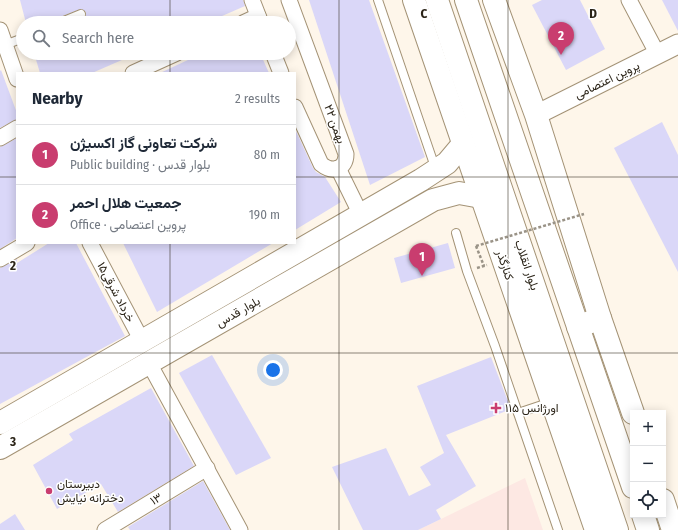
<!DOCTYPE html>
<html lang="en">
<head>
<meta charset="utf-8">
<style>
	body { margin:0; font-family:"Fira Sans Condensed",Vazirmatn,sans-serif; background:#f6f6f7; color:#1f2937 }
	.controls { position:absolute; right:12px; bottom:12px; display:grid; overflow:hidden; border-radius:0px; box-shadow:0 2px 10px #0003 }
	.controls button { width:36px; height:36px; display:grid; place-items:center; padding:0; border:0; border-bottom:1px solid #e0e1e3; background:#fff; color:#1f2937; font:20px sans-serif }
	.you { position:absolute; left:273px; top:370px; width:14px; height:14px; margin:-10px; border:3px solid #fff; border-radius:50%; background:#1a73e8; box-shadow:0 0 0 6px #1a73e833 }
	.badge { display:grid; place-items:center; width:26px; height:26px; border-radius:50%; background:#c93d6f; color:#fff; font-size:13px; font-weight:700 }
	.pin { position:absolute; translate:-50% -33px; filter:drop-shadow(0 1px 2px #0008) }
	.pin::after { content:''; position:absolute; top:21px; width:14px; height:12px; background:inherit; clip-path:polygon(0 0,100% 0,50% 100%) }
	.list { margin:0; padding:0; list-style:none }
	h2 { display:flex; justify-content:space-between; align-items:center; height:52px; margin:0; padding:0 16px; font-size:17px }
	h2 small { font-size:13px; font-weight:400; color:#747a83 }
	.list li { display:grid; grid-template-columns:26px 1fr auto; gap:12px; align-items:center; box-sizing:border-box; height:60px; padding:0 16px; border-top:1px solid #e0e1e3 }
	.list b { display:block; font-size:15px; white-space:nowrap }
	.list p { margin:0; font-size:13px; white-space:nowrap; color:#747a83 }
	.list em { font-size:13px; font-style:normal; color:#747a83 }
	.icon { flex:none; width:22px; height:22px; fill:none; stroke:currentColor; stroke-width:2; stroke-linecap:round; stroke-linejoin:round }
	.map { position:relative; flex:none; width:678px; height:530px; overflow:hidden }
	.search { position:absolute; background:#fff; box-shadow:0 2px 10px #0003; left:16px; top:16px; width:280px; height:44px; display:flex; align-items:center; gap:10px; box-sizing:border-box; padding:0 14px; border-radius:22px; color:#747a83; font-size:15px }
	.panel { position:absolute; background:#fff; box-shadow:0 2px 10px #0003; left:16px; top:72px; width:280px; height:172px; border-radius:0px }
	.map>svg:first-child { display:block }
	.industrial { fill:#fde8e3 }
	.building { fill:#dad7f8 }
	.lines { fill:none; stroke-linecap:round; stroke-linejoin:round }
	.service-casing { stroke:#a49376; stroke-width:10 }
	.minor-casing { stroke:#a49376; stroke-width:17 }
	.tertiary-casing { stroke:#a49376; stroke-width:21 }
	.secondary-casing { stroke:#a49376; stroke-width:24 }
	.primary-casing { stroke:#a49376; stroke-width:24 }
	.path { stroke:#9a9387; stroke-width:2.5; stroke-dasharray:3 2; stroke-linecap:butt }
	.service { stroke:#fff; stroke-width:8 }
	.minor { stroke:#fff; stroke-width:15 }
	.tertiary { stroke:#fff; stroke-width:19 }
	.secondary { stroke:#fff; stroke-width:22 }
	.primary { stroke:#fff; stroke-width:22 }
	.path-bridge { stroke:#9a9387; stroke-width:2.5; stroke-dasharray:3 2; stroke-linecap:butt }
	.grid { fill:none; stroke:#2b2418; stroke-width:1; stroke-opacity:0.55 }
	.poi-dot { fill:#c93d6f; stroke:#fff; stroke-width:1.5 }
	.labels { text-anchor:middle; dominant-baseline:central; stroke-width:3; stroke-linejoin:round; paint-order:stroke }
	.street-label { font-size:12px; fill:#2b2418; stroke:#fff }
	.poi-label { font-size:12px; fill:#2b2418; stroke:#fff; text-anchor:start }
	.grid-label { font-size:13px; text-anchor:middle; font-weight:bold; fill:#2b2418; stroke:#fff; stroke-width:3; stroke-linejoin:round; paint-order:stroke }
</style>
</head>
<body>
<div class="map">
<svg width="678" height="530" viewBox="0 0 678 530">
	<rect width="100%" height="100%" fill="#fef6ea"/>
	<path class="industrial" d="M525,478L543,530H418L441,519Z"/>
	<g class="building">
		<path d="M20,0H243L245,6L206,23H74L86,17V12L81,9L57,18L54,23H26Z"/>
		<path d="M309,0H369L425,157L370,185Z"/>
		<path d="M542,0H580L605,49L566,70L532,5Z"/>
		<path d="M662,0H678V31Z"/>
		<path d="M34,53H138L92,73H40Z"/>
		<path d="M203,53H260L269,73H160Z"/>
		<path d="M1,70L17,113V119L0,128V71Z"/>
		<path d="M662,122L678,155V272L614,148Z"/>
		<path d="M295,129L313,168L316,172L325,177L341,202L295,230Z"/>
		<path d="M17,138V238L0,249V147Z"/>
		<path d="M49,243H76L125,336L0,404V268L17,259V263Z"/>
		<path d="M123,243H273L157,312Z"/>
		<path d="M448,243L455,268L401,283L394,258Z"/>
		<path d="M212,355L271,458L236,475L179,373Z"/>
		<path d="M491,357L511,409L446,435L476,486L436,510L441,519L418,530H363L332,467L386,448L409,496L431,485L420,467L444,453L417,386Z"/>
		<path d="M151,388L194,466L118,512L101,484L57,509L33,465L73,440L69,434Z"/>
		<path d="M203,481L230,530H130L128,527Z"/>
		<path d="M15,514L25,530H0V524Z"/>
	</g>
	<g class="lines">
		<g class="service-casing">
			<g id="service">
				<path d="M378,0L436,170"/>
				<path d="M59,23L81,14"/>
				<path d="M5,45L23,38"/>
				<path d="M456,233L467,271L495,346L558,530"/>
				<path d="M518,413L551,402"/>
			</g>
		</g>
		<g class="minor-casing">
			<g id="minor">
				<path d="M252,0L261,23"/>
				<path d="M289,0L346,154C346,170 332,173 321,164L295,107"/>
				<path d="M629,0L658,55"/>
				<path d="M243,23L258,16"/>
				<path d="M0,30L17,79"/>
				<path d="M273,53L281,73"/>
				<path d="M133,73L177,53"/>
				<path d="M0,138L17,128"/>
				<path d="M338,168L361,215"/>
				<path d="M90,243L142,341"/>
				<path d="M0,259L27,243"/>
				<path d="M149,363L240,530"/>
				<path d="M105,530L207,468"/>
			</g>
		</g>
		<g class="tertiary-casing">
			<path id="tertiary" d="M536,115L678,44"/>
		</g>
		<g class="secondary-casing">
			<g id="secondary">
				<path d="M414,0L596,530"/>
				<path d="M494,0L536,115L600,318L633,413"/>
				<path d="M0,423L421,180L447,163L463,144"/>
				<path d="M0,448L433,200L459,193L481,197"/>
				<path d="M663,500L673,530"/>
			</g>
		</g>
		<g class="primary-casing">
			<g id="primary">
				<path d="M437,0L617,530"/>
				<path d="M466,0L633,487"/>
				<path d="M578,327L600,318"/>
				<path d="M532,343L550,334"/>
				<path d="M643,515L648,530"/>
			</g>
		</g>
		<g class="path">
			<path d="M476,246L484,266"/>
			<path d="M477,268L487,265"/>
		</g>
		<use href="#service" class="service"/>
		<use href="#minor" class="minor"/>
		<use href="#tertiary" class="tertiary"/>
		<use href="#secondary" class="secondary"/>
		<use href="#primary" class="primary"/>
		<path class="path-bridge" d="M476,246L584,214"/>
	</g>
	<path class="grid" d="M170,0V23M339,0V530M508,0V530M170,53V73M0,177H17M295,177H678M170,243V530M0,353H678"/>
	<g class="poi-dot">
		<path d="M494 402h4v4h4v4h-4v4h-4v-4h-4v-4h4z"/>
		<circle cx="49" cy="491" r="4"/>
	</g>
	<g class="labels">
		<g class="street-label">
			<text transform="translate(607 80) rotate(-26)">پروین اعتصامی</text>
			<text transform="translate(335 124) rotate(70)">۲۲ بهمن</text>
			<text transform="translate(505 265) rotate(71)">کنارگذر</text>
			<text transform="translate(527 265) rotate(71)">بلوار انقلاب</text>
			<text transform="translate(116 292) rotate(62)">۱۵خرداد شرقی</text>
			<text transform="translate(238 312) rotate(-30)">بلوار قدس</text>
			<text transform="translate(156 499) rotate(-31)">۱۳</text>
		</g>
		<g class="poi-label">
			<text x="505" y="408">اورژانس ۱۱۵</text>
			<text x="57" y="484">دبیرستان<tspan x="57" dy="14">دخترانه نیایش</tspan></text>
		</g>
	</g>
	<g class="grid-label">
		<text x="424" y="18">C</text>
		<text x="593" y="18">D</text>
		<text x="13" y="270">2</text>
		<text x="13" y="446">3</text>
	</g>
</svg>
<div class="controls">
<button>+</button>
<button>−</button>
<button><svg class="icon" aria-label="locate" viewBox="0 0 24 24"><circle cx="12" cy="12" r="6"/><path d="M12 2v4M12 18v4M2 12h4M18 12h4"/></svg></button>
</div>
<div class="you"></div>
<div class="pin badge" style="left:422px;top:276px">1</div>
<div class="pin badge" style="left:561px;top:55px">2</div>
<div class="search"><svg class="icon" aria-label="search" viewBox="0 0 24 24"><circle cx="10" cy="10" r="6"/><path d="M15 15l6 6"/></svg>Search here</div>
<section class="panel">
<h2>Nearby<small>2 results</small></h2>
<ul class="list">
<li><span class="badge">1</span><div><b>شرکت تعاونی گاز اکسیژن</b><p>Public building · بلوار قدس</p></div><em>80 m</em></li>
<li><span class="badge">2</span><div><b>جمعیت هلال احمر</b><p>Office · پروین اعتصامی</p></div><em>190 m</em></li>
</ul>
</section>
</div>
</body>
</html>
